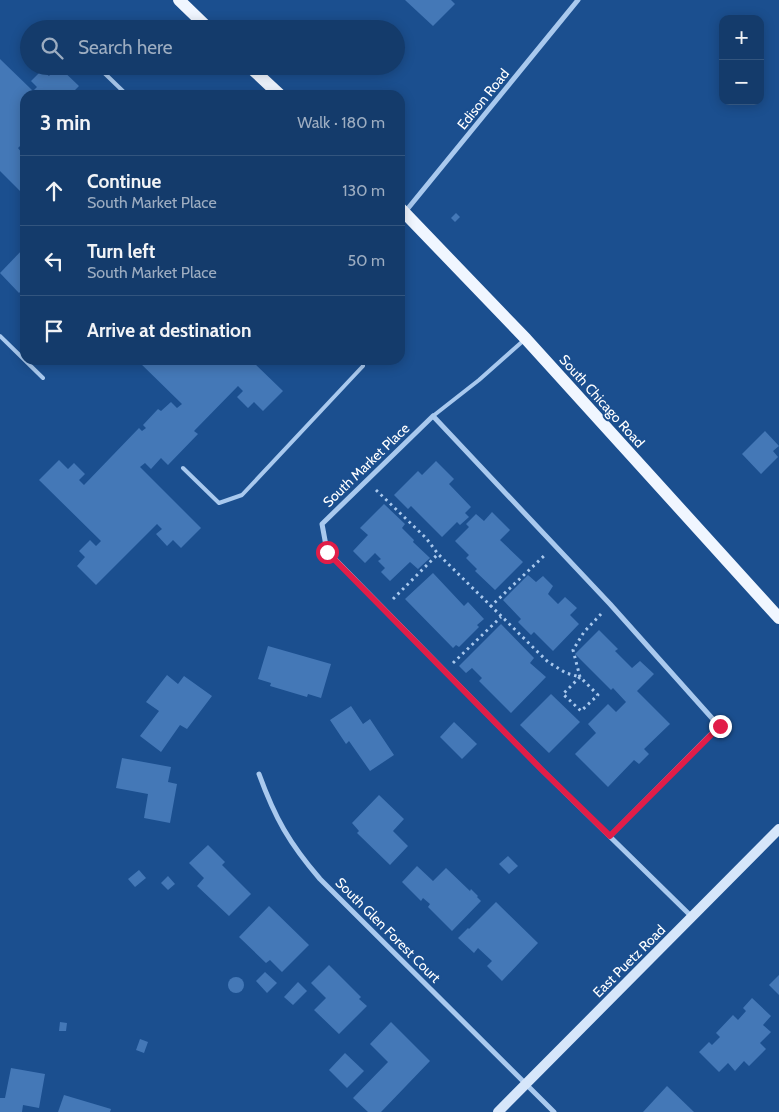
<!DOCTYPE html>
<html lang="en">
<head>
<meta charset="utf-8">
<style>
	body { margin:0; font-family:Cabin,sans-serif; background:#214673; color:#f1f3f6 }
	.controls { position:absolute; right:15px; top:15px; display:grid; overflow:hidden; border-radius:10px; box-shadow:0 2px 12px #0003 }
	.controls button { width:45px; height:45px; display:grid; place-items:center; padding:0; border:0; border-bottom:1px solid #33557e; background:#143b6b; color:#f1f3f6; font:25px sans-serif }
	.stop { position:absolute; width:15px; height:15px; margin:-11px; border:4px solid #e11d48; border-radius:50%; background:#fff }
	.stop.end { background:#e11d48; border-color:#fff; box-shadow:0 1px 5px #0008 }
	.list { margin:0; padding:0; list-style:none }
	h2 { display:flex; justify-content:space-between; align-items:center; height:65px; margin:0; padding:0 20px; font-size:21px }
	h2 small { font-size:16px; font-weight:400; color:#9dadc1 }
	.list li { display:grid; grid-template-columns:32px 1fr auto; gap:15px; align-items:center; box-sizing:border-box; height:70px; padding:0 20px; border-top:1px solid #33557e }
	.list b { display:block; font-size:19px; white-space:nowrap }
	.list p { margin:0; font-size:16px; white-space:nowrap; color:#9dadc1 }
	.list em { font-size:16px; font-style:normal; color:#9dadc1 }
	.icon { flex:none; width:28px; height:28px; fill:none; stroke:currentColor; stroke-width:2; stroke-linecap:round; stroke-linejoin:round }
	.map { position:relative; flex:none; width:779px; height:1112px; overflow:hidden }
	.search { position:absolute; background:#143b6b; box-shadow:0 2px 12px #0003; left:20px; top:20px; width:385px; height:55px; display:flex; align-items:center; gap:12px; box-sizing:border-box; padding:0 18px; border-radius:28px; color:#9dadc1; font-size:19px }
	.panel { position:absolute; background:#143b6b; box-shadow:0 2px 12px #0003; left:20px; top:90px; width:385px; height:275px; border-radius:15px }
	.map>svg:first-child { display:block }
	.building { fill:#4478b7 }
	.lines { fill:none; stroke-linecap:round; stroke-linejoin:round }
	.path { stroke:#a9c9ee; stroke-width:3; stroke-dasharray:2.5 4; stroke-linecap:butt }
	.lane { stroke:#a9c9ee; stroke-width:4 }
	.street { stroke:#a9c9ee; stroke-width:5 }
	.secondary { stroke:#d6e6fa; stroke-width:10 }
	.primary { stroke:#f0f6ff; stroke-width:12 }
	.route { stroke:#e11d48; stroke-width:6 }
	.labels { text-anchor:middle; dominant-baseline:central; stroke-width:4; stroke-linejoin:round; paint-order:stroke }
	.street-label { font-size:14px; fill:#fff; stroke:#1b4f8f }
</style>
</head>
<body>
<div class="map">
<svg width="779" height="1112" viewBox="0 0 779 1112">
	<rect width="100%" height="100%" fill="#1b4f8f"/>
	<g class="building">
		<path d="M405,0H451L455,4L433,26Z"/>
		<path d="M0,59L33,91L37,87L31,81L42,70L49,76L58,66L79,86L70,95H25V141L18,148L22,153L25,149V191L22,193L0,171Z"/>
		<path d="M456,213L460,217L455,222L451,218Z"/>
		<path d="M25,247V287L19,293L0,273Z"/>
		<path d="M137,360H251L283,391L263,411L254,402L248,408L237,397L243,391L238,386L194,431L198,434L168,465L161,458L151,469L145,463L140,467L201,528L181,548L173,540L167,546L156,534L162,529L157,524L96,585L77,566L85,557L79,551L90,540L96,546L101,541L39,480L59,460L68,469L74,463L85,474L79,480L84,485L139,428L142,431L146,428L143,425L158,409L161,411L171,402L177,408L182,404Z"/>
		<path d="M765,431L779,446L773,451L778,457L761,474L742,454Z"/>
		<path d="M436,461L454,479L449,484L471,507L465,513L469,517L460,525L457,522L442,537L411,506L408,509L394,495L418,471L422,475Z"/>
		<path d="M384,504L405,524L402,528L414,540L413,542L430,558L418,569L410,562L390,581L381,572L385,568L378,561L381,559L375,553L365,563L353,551L368,535L360,528Z"/>
		<path d="M492,512L510,530L500,540L523,562L495,590L475,571L477,569L466,558L469,555L455,541L469,527L466,524L476,514L484,521Z"/>
		<path d="M433,573L464,606L468,602L484,619L477,625L479,627L459,647L456,645L453,648L405,599Z"/>
		<path d="M528,575L536,582L543,576L553,586L548,594L558,604L565,597L577,608L570,615L579,624L553,651L534,632L531,635L518,622L521,619L503,600Z"/>
		<path d="M501,624L534,658L530,663L546,677L511,713L479,681L482,678L472,668L466,673L459,666Z"/>
		<path d="M599,630L618,649L615,651L632,668L640,661L654,674L637,691L670,724L644,749L649,754L639,764L634,760L608,787L575,754L596,733L588,724L608,704L616,712L626,702L613,688L611,690L575,654Z"/>
		<path d="M268,646L331,664L321,698L308,694L307,697L270,686L271,683L258,679Z"/>
		<path d="M167,675L178,684L184,676L212,696L187,729L180,725L161,752L140,736L159,711L146,702Z"/>
		<path d="M551,694L580,722L549,753L520,725Z"/>
		<path d="M351,706L363,724L370,719L394,755L370,771L349,741L346,744L330,720Z"/>
		<path d="M454,722L477,744L462,759L440,737Z"/>
		<path d="M122,758L171,767L168,782L177,784L170,823L144,818L148,794L116,788Z"/>
		<path d="M379,795L404,819L393,831L408,846L390,865L357,833L359,831L352,823Z"/>
		<path d="M208,845L225,862L222,865L251,894L229,916L197,886L204,878L189,863Z"/>
		<path d="M508,856L518,866L509,874L499,864Z"/>
		<path d="M417,866L433,881L446,868L470,891L471,889L478,896L477,897L481,901L452,931L428,907L430,904L423,898L421,901L402,882Z"/>
		<path d="M139,870L146,878L135,887L128,879Z"/>
		<path d="M168,876L175,884L168,890L161,883Z"/>
		<path d="M496,902L538,943L502,981L487,966L492,961L478,948L474,953L458,938L468,928L469,929Z"/>
		<path d="M269,906L309,945L282,972L270,960L266,963L239,937Z"/>
		<path d="M329,965L361,997L359,999L367,1006L339,1034L314,1010L326,998L311,983Z"/>
		<path d="M265,972L277,983L267,993L256,981Z"/>
		<path d="M779,975V995L769,985Z"/>
		<circle cx="236" cy="985" r="8"/>
		<path d="M298,982L307,991L293,1005L284,997Z"/>
		<path d="M752,998L771,1016L763,1025L771,1032L760,1043L766,1049L749,1066L744,1061L735,1071L728,1063L719,1072L699,1052L709,1042L712,1045L720,1037L716,1033L733,1015L738,1020L746,1011L743,1008Z"/>
		<path d="M60,1022L67,1023L66,1031H59Z"/>
		<path d="M391,1022L430,1061L381,1112H368L353,1098L388,1062L370,1044Z"/>
		<path d="M140,1039L148,1042L144,1053L136,1050Z"/>
		<path d="M345,1053L364,1071L347,1088L329,1070Z"/>
		<path d="M11,1068L45,1074L39,1108L23,1105L22,1112H0V1098H5Z"/>
		<path d="M667,1086L694,1112H643Z"/>
		<path d="M64,1095L111,1109L110,1112H58Z"/>
	</g>
	<g class="lines">
		<g class="path">
			<path d="M376,490L426,538L438,554L548,662L566,673L580,677"/>
			<path d="M393,599L438,554"/>
			<path d="M490,607L546,554"/>
			<path d="M453,663L501,617"/>
			<path d="M580,677L563,694L581,711L598,695L580,677L573,650L584,632L601,614"/>
		</g>
		<g class="lane">
			<path d="M52,25L57,29"/>
			<path d="M97,66L127,95"/>
			<path d="M0,336L43,378"/>
			<path d="M433,416L479,380L523,341"/>
			<path d="M183,468L219,503L242,495L363,366V360"/>
		</g>
		<g class="street">
			<path d="M405,212L578,0"/>
			<path d="M259,774C275,818 289,843 320,879L554,1112"/>
			<path d="M610,836L719,726L610,604L433,416L322,524L327,551L542,770L692,917"/>
		</g>
		<path class="secondary" d="M498,1112L779,829"/>
		<g class="primary">
			<path d="M179,0L209,29"/>
			<path d="M249,66L280,95"/>
			<path d="M400,208L526,339L779,618"/>
		</g>
	</g>
	<g class="lines">
		<path class="route" d="M327,552L542,770L610,836L720,726"/>
	</g>
	<g class="labels">
		<g class="street-label">
			<text transform="translate(483 99) rotate(-51)">Edison Road</text>
			<text transform="translate(602 401) rotate(48)">South Chicago Road</text>
			<text transform="translate(366 465) rotate(-44)">South Market Place</text>
			<text transform="translate(388 930) rotate(45)">South Glen Forest Court</text>
			<text transform="translate(629 961) rotate(-45)">East Puetz Road</text>
		</g>
	</g>
</svg>
<div class="controls">
<button>+</button>
<button>−</button>
</div>
<div class="stop" style="left:327px;top:552px"></div>
<div class="stop end" style="left:720px;top:726px"></div>
<div class="search"><svg class="icon" aria-label="search" viewBox="0 0 24 24"><circle cx="10" cy="10" r="6"/><path d="M15 15l6 6"/></svg>Search here</div>
<section class="panel">
<h2>3 min<small>Walk · 180 m</small></h2>
<ul class="list">
<li><svg class="icon" aria-label="ahead" viewBox="0 0 24 24"><path d="M12 20V5M6 11l6-6 6 6"/></svg><div><b>Continue</b><p>South Market Place</p></div><em>130 m</em></li>
<li><svg class="icon" aria-label="left" viewBox="0 0 24 24"><path d="M17 20v-9H6M10 6l-5 5 5 5"/></svg><div><b>Turn left</b><p>South Market Place</p></div><em>50 m</em></li>
<li><svg class="icon" aria-label="arrive" viewBox="0 0 24 24"><path d="M6 21V4h12l-3 4 3 4H6"/></svg><div><b>Arrive at destination</b></div></li>
</ul>
</section>
</div>
</body>
</html>
